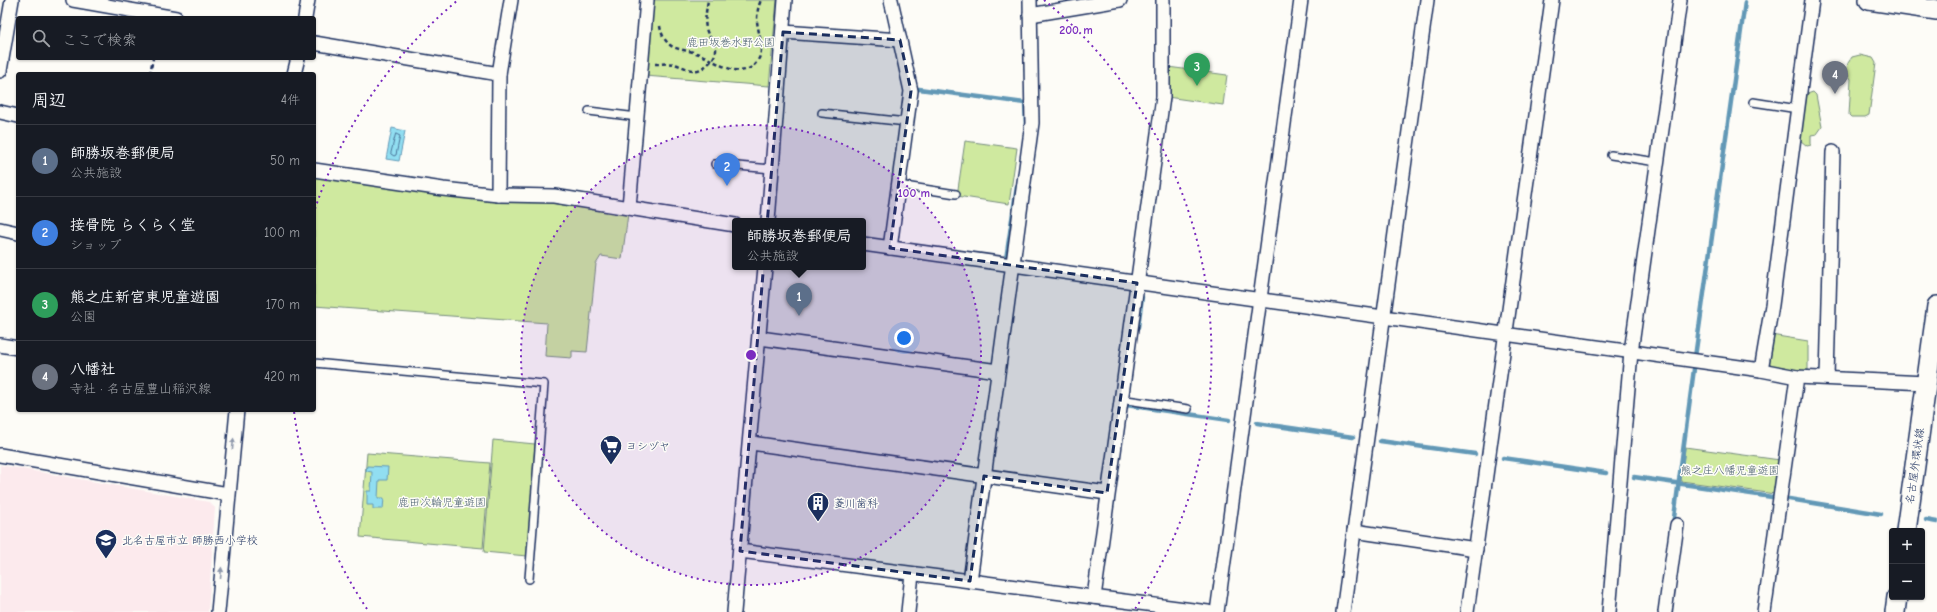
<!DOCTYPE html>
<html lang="ja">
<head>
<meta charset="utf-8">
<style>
	body { margin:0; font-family:"Comic Neue","Klee One",sans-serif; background:#20242c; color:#f1f3f6 }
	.controls { position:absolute; right:12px; bottom:12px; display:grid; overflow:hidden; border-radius:4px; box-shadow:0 1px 3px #0004 }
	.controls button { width:36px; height:36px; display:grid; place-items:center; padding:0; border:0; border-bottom:1px solid #363941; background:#171b24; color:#f1f3f6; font:20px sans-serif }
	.you { position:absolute; left:904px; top:338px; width:14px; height:14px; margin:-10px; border:3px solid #fff; border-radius:50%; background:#1a73e8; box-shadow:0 0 0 6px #1a73e833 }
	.badge { display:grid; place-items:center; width:26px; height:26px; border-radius:50%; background:#1a73e8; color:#fff; font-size:13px; font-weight:700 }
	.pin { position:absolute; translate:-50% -33px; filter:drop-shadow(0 1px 2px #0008) }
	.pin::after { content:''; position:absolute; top:21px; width:14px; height:12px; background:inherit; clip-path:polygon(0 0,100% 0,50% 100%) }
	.popup { position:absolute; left:732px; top:218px; width:134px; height:52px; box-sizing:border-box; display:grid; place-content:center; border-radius:4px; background:#171b24; filter:drop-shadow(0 1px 3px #0005); font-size:13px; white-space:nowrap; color:#9ea1a6 }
	.popup b { font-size:15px; color:#f1f3f6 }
	.popup::after { content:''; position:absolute; left:50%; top:100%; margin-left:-8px; border:8px solid transparent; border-top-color:#171b24 }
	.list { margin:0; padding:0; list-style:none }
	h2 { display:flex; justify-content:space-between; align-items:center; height:52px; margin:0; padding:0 16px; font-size:17px }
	h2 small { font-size:13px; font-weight:400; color:#9ea1a6 }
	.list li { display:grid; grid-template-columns:26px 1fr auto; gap:12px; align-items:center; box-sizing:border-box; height:72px; padding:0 16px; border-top:1px solid #363941 }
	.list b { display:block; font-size:15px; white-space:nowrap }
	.list p { margin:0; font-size:13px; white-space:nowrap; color:#9ea1a6 }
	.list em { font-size:13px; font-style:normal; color:#9ea1a6 }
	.icon { flex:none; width:22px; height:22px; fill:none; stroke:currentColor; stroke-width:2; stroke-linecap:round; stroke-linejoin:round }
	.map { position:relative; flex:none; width:1937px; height:612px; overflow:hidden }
	.search { position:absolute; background:#171b24; box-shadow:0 1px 3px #0004; left:16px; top:16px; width:300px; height:44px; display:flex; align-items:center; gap:10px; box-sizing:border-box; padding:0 14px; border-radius:4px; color:#9ea1a6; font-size:15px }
	.panel { position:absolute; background:#171b24; box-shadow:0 1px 3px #0004; left:16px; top:72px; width:300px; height:340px; border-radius:4px }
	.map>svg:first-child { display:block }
	.built { fill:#fceaed }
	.green { fill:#cfe99f; stroke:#758c7e }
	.water { fill:#91def1; stroke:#6298b6 }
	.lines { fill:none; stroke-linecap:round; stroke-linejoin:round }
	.shore { stroke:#4a7599; stroke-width:1 }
	.stream { stroke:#6298b6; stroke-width:4.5 }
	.service-casing { stroke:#1b2f5e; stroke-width:10 }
	.minor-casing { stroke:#1b2f5e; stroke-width:16 }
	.secondary-casing { stroke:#1b2f5e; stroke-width:22 }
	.path { stroke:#1b2f5e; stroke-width:2.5; stroke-dasharray:4 3; stroke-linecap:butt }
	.service { stroke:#fdfcf7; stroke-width:7 }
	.minor { stroke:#fdfcf7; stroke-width:13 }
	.secondary { stroke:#fdfcf7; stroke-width:19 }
	.oneway { fill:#8c96aa }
	.marked { fill:#1b2f5e; fill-opacity:0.2; stroke:#1b2f5e; stroke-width:3; stroke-dasharray:8 5; stroke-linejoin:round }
	.ring { fill:none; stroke:#7b2cbf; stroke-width:2; stroke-dasharray:2 4 }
	.labels { text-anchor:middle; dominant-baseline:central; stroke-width:3; stroke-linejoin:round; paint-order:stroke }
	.park-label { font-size:11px; fill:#485e6e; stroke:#fdfcf7 }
	.poi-label { font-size:11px; fill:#1b2f5e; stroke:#fdfcf7; text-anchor:start }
	.street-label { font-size:11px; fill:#1b2f5e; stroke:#fdfcf7 }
	.centre { fill:#7b2cbf; stroke:#fdfcf7; stroke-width:2 }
	.ring-label { font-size:12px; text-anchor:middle; font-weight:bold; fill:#7b2cbf; stroke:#fdfcf7; stroke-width:3; stroke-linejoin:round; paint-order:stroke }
</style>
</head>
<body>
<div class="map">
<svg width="1937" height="612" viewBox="0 0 1937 612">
	<rect width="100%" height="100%" fill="#fdfcf7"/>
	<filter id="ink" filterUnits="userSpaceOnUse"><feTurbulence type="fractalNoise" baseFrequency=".025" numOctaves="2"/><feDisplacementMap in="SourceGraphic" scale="8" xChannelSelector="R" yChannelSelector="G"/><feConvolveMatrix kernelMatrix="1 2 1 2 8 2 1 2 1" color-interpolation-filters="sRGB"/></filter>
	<g filter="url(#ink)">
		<path class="built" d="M0,465L209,502L215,508L208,612H0Z"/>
		<g class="green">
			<path d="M652,0H777L769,86L645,76Z"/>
			<path d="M1860,55L1873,58L1876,63L1869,115L1865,117H1851L1849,115L1851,79L1846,72L1848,63L1852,57Z"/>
			<path d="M1168,67L1227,75L1223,105L1167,97Z"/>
			<path d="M1813,92L1816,95L1822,127L1817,134L1811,135V145L1807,146L1800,140L1807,94Z"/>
			<path d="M965,141L1017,148L1009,204L957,196Z"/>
			<path d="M314,176L443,195L551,203L628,214L622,259L601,256L596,264L587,352L572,351V358L545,356L547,323L314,306Z"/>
			<path d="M1771,335L1808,341V372L1773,367L1767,360Z"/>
			<path d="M493,440L535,444L527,556L484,552Z"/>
			<path d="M1685,447L1780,460L1775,494L1681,481Z"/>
			<path d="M367,453L490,463L483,548L360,537Z"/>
		</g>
		<g class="water">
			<path d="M392,128L405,131L399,161L386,159Z"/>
			<path d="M367,466L388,467L387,480H379L378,498H384L383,509H373V505H367V491H371L372,472L366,471Z"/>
		</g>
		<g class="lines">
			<path class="shore" d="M396,134L400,136L396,155L394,156L391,154Z"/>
			<g class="stream">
				<path d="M919,89L1025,103L1026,126"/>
				<path d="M1006,259L1017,186"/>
				<path d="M1138,327L1142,297"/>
				<path d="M1695,357L1745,2"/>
				<path d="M1126,405L1229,420"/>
				<path d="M1257,423L1353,437"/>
				<path d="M1380,441L1475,454"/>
				<path d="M1503,458L1606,473"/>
				<path d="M1634,477L1772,497"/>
				<path d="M1789,499L1881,514"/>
				<path d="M1926,520L1937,522"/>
				<path d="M1673,525L1694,369"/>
			</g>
			<g class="service-casing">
				<g id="service">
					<path d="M1753,102L1798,109"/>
					<path d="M589,111L637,117"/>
					<path d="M822,113L907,122"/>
					<path d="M1611,155L1657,162"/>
					<path d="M715,164L772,169"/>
					<path d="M898,185L956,194"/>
					<path d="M314,363L544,384L529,579"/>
					<path d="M1120,399L1188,409"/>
				</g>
			</g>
			<g class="minor-casing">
				<g id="minor">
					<path d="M73,0L176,18"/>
					<path d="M1030,15L1120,0"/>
					<path d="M305,18L308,0"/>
					<path d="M783,32L900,40"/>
					<path d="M314,43L499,74"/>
					<path d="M0,71L12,0"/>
					<path d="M294,74L298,58"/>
					<path d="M0,112L18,116"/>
					<path d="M314,170L443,189L498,195L554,196L735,225"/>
					<path d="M498,195L499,74L511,0"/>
					<path d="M629,207L647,0"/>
					<path d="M768,221L785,0"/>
					<path d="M0,229L18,233"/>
					<path d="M863,244L1761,370L1797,377L1926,383"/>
					<path d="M890,248L911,91L891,0"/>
					<path d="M760,338L998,371"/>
					<path d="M0,345L18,348"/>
					<path d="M1761,370L1772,305L1812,0"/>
					<path d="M1827,377L1833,152"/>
					<path d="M751,443L1107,493"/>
					<path d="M0,455L228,494"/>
					<path d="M1354,531L1476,549"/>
					<path d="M740,551L1208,612"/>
					<path d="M970,581L1032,123L1030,0"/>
					<path d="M1094,597L1163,97V0"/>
					<path d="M218,612L237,410"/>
					<path d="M734,612L765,267"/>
					<path d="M908,612L912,574"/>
					<path d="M1217,612L1301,0"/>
					<path d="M1343,612L1427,0"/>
					<path d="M1467,612L1552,0"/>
					<path d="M1609,612L1631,352L1680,0"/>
					<path d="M1665,612L1677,525"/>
					<path d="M1764,612L1797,377"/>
				</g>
			</g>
			<g class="secondary-casing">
				<g id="secondary">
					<path d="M1869,0L1937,10"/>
					<path d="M1906,531L1937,306"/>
					<path d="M1895,612L1897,597"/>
				</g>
			</g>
			<g class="path">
				<path d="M660,26C661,33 664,40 670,45C676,50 688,50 696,53C715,59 742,85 758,60C765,49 758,33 757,21C757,13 758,7 761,0"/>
				<path d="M655,64C661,64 668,63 674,64C682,66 689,71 698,70C703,69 707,65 711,61C724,45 708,41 706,28C704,20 707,7 708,0"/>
				<path d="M150,74L153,58"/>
			</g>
			<use href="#service" class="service"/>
			<use href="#minor" class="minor"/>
			<use href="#secondary" class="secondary"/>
		</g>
		<defs><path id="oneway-solid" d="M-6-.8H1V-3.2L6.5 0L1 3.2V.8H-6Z"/></defs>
		<g class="oneway">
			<use href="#oneway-solid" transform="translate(233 444) rotate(-84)"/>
			<use href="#oneway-solid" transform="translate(221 573) rotate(-85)"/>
		</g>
	</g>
	<path class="marked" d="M783,32L900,40L911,91L890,248L1137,283L1107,493L984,476L970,581L740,551Z"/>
	<circle cx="751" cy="355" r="230" fill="#7b2cbf" fill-opacity=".12"/>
	<g class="ring">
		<circle cx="751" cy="355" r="230"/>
		<path d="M367 609A460 460 0 0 1 294 411M315 209A460 460 0 0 1 458 0M1044 0A460 460 0 0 1 1135 609"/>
	</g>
	<defs>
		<g id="supermarket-pin" transform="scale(1.15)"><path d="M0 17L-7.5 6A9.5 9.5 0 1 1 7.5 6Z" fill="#1b2f5e" stroke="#fdfcf7"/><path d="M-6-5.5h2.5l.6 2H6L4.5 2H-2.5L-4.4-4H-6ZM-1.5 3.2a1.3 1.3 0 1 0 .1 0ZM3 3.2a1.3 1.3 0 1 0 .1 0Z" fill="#fff"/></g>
		<g id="building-pin" transform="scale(1.15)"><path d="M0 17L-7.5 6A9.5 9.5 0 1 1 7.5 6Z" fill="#1b2f5e" stroke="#fdfcf7"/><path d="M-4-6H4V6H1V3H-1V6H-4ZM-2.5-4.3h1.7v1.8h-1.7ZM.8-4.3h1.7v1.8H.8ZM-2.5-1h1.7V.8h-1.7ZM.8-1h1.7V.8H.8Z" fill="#fff"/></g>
		<g id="school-pin" transform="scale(1.15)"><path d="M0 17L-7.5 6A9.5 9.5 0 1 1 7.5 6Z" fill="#1b2f5e" stroke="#fdfcf7"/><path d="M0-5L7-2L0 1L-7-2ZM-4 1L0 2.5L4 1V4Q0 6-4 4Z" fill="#fff"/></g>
	</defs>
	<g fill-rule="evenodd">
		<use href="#supermarket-pin" x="611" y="446"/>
		<use href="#building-pin" x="818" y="503"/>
		<use href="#school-pin" x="106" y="540"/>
	</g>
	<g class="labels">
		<g class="park-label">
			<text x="731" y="42">鹿田坂巻水野公園</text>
			<text x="1730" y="470">熊之庄八幡児童遊園</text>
			<text x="442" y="502">鹿田次輪児童遊園</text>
		</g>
		<g class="poi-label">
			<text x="626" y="446">ヨシヅヤ</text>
			<text x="834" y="503">菱川歯科</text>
			<text x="122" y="540">北名古屋市立 師勝西小学校</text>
		</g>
		<g class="street-label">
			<text transform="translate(1915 466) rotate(-82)">名古屋外環状線</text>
		</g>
	</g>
	<circle cx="751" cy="355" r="6" class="centre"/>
	<g class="ring-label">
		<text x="1076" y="34">200 m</text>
		<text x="914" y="197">100 m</text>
	</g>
</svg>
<div class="controls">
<button>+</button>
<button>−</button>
</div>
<div class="you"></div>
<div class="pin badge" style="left:799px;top:316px;background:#5c6f8a">1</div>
<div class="popup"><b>師勝坂巻郵便局</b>公共施設</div>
<div class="pin badge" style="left:727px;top:186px;background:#3f7fe0">2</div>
<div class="pin badge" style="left:1197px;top:86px;background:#2e9e5b">3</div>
<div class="pin badge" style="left:1835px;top:94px;background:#6b7280">4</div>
<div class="search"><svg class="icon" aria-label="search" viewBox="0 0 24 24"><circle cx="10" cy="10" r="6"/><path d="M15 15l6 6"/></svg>ここで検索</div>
<section class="panel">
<h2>周辺<small>4件</small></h2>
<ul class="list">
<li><span class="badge" style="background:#5c6f8a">1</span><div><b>師勝坂巻郵便局</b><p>公共施設</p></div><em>50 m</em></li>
<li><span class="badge" style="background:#3f7fe0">2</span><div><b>接骨院 らくらく堂</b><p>ショップ</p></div><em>100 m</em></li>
<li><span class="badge" style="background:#2e9e5b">3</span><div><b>熊之庄新宮東児童遊園</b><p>公園</p></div><em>170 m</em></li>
<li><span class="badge" style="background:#6b7280">4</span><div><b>八幡社</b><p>寺社 · 名古屋豊山稲沢線</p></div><em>420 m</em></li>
</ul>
</section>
</div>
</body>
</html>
